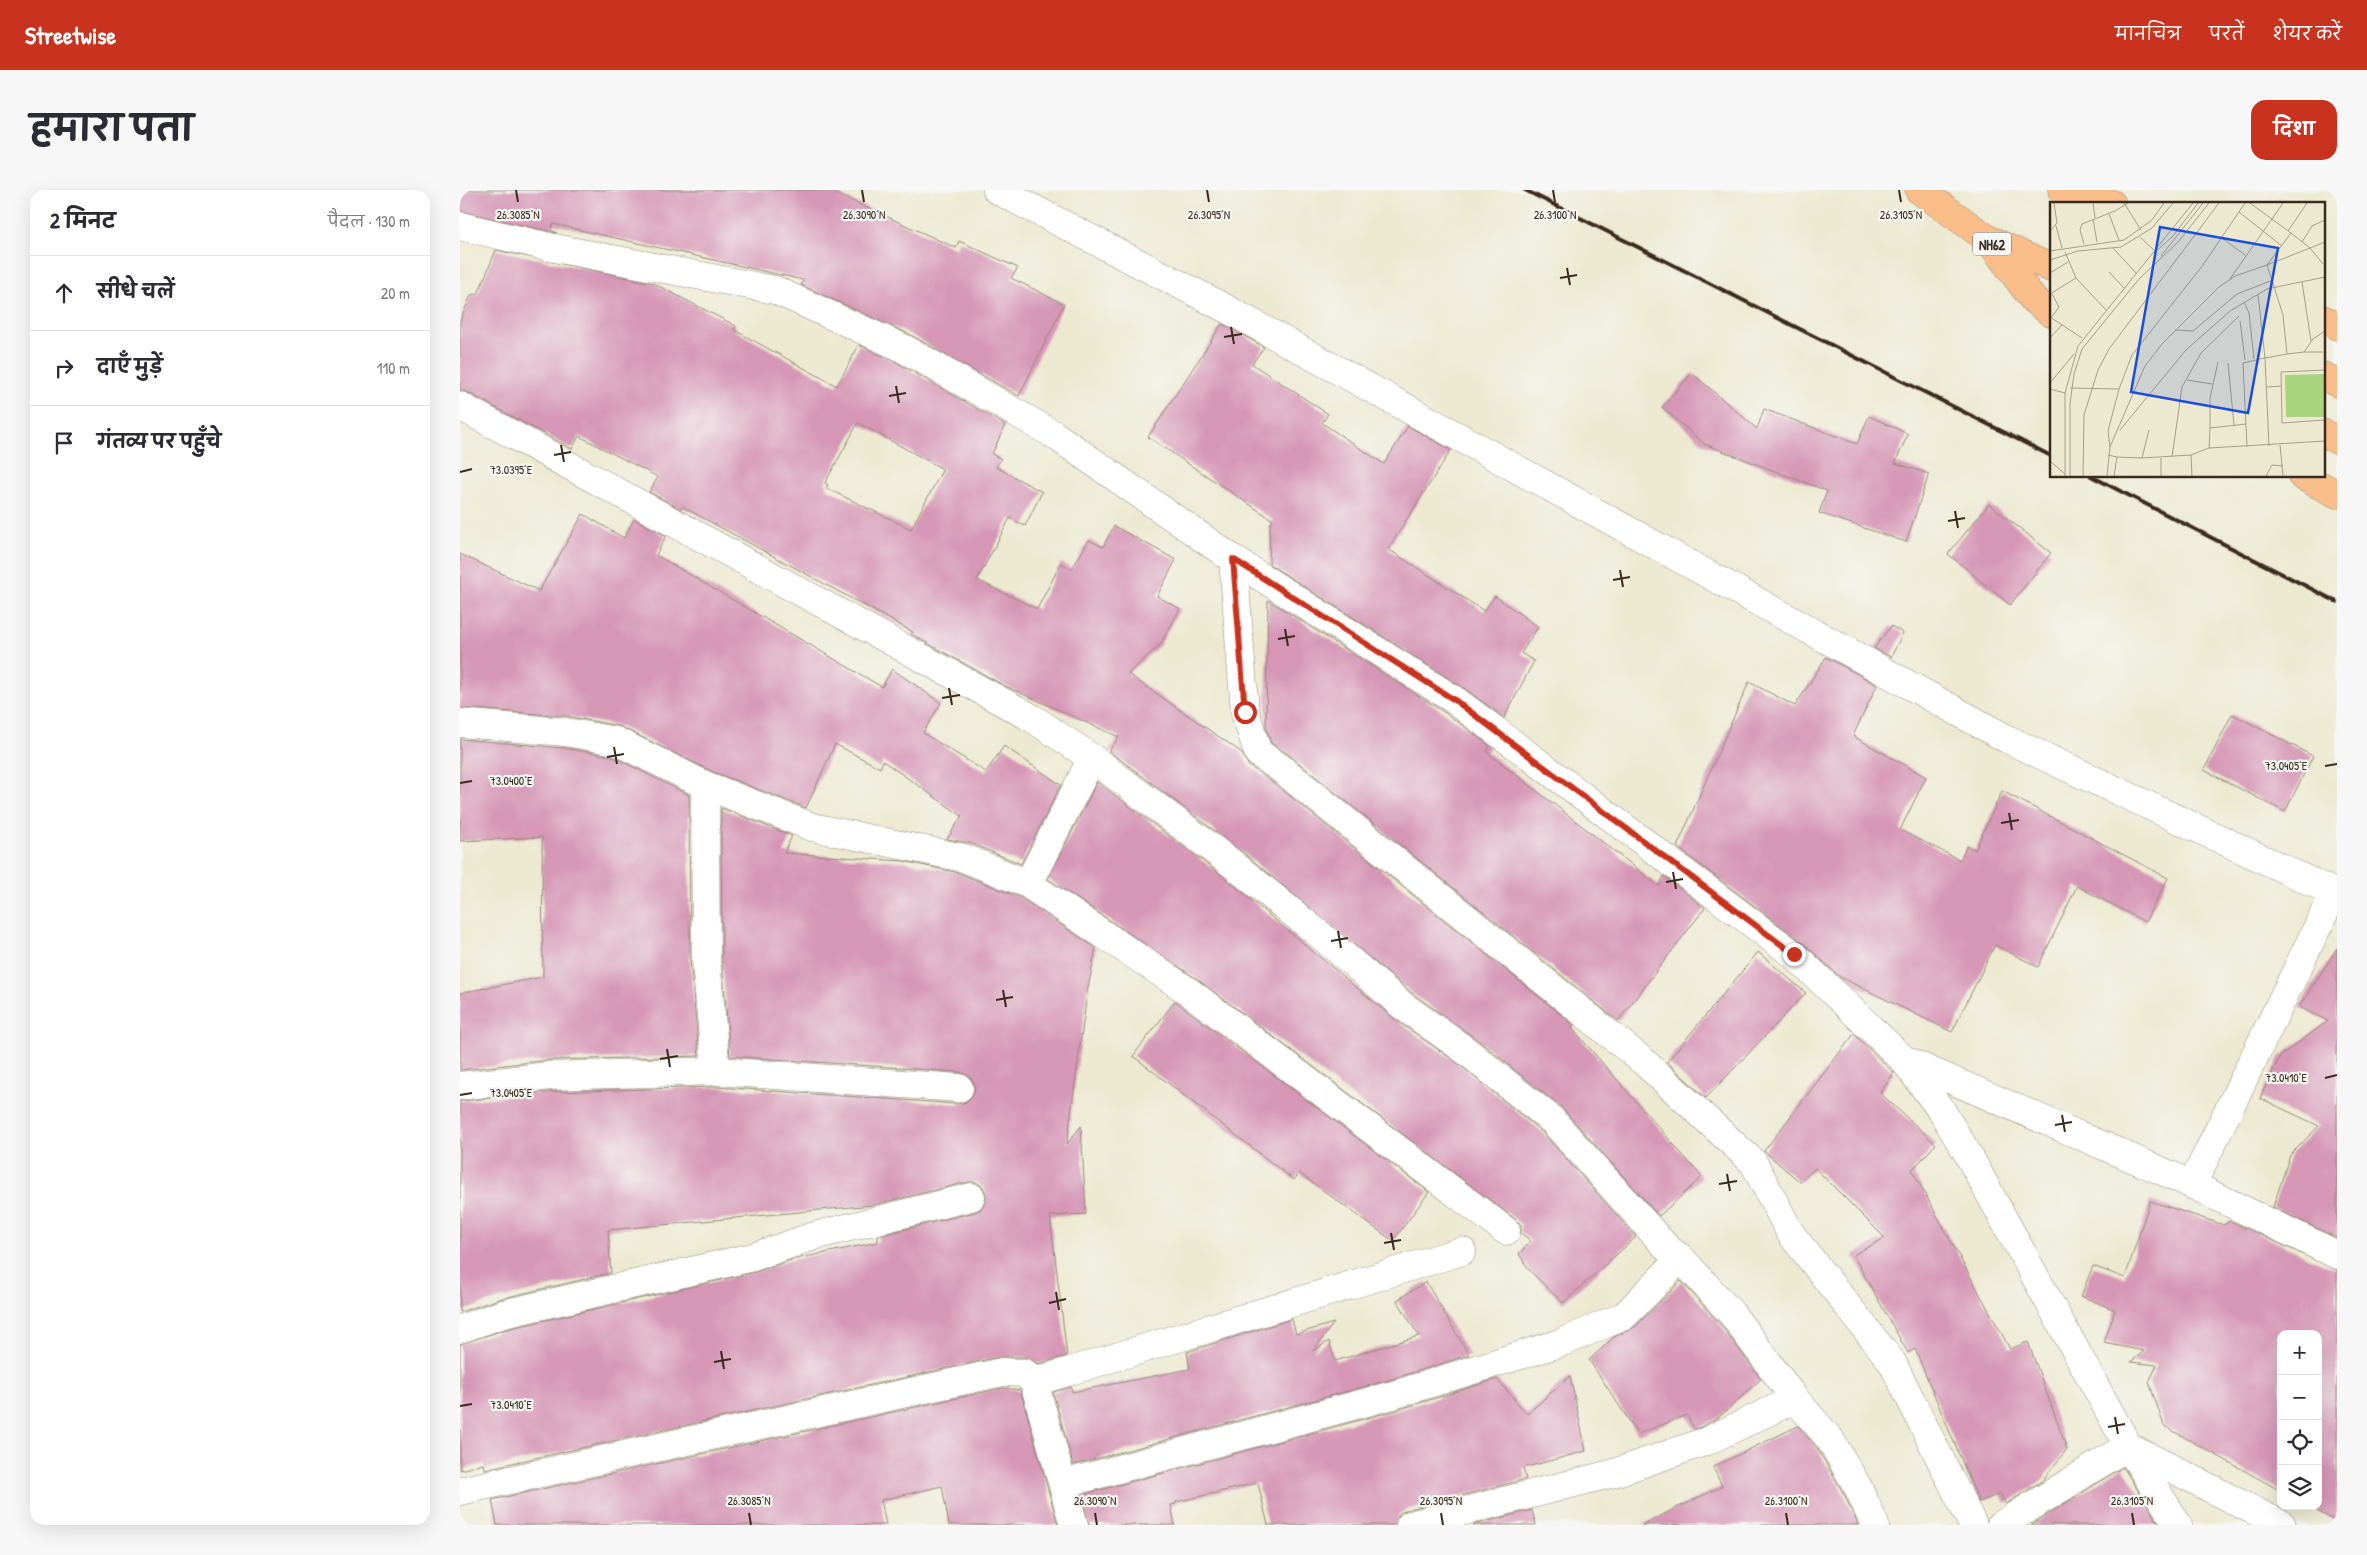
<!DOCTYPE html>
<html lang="hi">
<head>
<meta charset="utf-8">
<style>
	body { margin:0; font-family:"Patrick Hand","Playpen Sans Deva",sans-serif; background:#f7f7f7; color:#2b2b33 }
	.controls { position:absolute; right:15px; bottom:15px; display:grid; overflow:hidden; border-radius:10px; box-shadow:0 5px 20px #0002 }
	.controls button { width:45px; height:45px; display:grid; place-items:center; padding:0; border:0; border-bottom:1px solid #e1e1e2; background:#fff; color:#2b2b33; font:25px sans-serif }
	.stop { position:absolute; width:15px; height:15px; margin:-11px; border:4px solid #c8321e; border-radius:50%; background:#fff }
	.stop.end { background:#c8321e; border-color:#fff; box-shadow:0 1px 5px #0008 }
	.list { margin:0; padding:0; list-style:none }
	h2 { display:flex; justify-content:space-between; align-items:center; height:65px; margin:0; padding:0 20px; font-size:21px }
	h2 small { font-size:16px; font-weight:400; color:#7c7c81 }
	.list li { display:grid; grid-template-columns:32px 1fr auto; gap:15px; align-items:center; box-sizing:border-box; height:75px; padding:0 20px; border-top:1px solid #e1e1e2 }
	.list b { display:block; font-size:19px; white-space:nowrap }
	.list em { font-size:16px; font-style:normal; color:#7c7c81 }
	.icon { flex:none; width:28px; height:28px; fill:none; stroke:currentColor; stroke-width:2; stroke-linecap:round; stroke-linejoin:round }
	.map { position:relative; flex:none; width:1877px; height:1335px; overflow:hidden; border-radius:15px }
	header { display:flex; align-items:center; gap:30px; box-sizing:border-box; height:70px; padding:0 25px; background:#c8321e; color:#fff }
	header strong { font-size:24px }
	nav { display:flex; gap:28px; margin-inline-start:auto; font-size:18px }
	.intro { display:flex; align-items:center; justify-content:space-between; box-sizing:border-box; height:120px; padding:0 30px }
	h1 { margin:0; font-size:35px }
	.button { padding:12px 22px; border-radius:15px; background:#c8321e; color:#fff; font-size:18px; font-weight:700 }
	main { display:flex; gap:30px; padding:0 30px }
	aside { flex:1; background:#fff; border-radius:15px; box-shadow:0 5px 20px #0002 }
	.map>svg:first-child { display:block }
	.building { fill:#d696b6; fill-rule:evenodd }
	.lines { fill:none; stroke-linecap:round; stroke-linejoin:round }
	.minor-casing { stroke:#948a78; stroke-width:29 }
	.major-casing { stroke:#948a78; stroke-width:29 }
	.highway-casing { stroke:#948a78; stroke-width:29 }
	.minor { stroke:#fff; stroke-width:28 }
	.major { stroke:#f8bd89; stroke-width:28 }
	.highway { stroke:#f8bd89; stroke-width:28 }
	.rail { stroke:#3b2a1e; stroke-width:4 }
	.route { stroke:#c8321e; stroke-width:6 }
	.ticks { fill:none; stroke:#3b2a1e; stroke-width:2 }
	.labels { text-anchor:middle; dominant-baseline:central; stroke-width:4.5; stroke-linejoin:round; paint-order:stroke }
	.shield { fill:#f6f6f2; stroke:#73675e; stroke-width:1 }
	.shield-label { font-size:14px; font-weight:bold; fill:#3b2a1e }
	.inset-road { fill:none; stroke:#a69d89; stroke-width:1 }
	.view { fill:#1d4ed8; fill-opacity:0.15; stroke:#1d4ed8; stroke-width:2.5 }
	.inset-edge { fill:none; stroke:#3b2a1e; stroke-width:2.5 }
	.ticks-label { font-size:12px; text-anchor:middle; fill:#3b2a1e; stroke:#f6f6f2; stroke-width:4.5; stroke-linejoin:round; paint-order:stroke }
</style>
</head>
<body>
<header>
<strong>Streetwise</strong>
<nav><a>मानचित्र</a><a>परतें</a><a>शेयर करें</a></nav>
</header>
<div class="intro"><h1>हमारा पता</h1><a class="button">दिशा</a></div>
<main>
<aside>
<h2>2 मिनट<small>पैदल · 130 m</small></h2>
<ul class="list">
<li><svg class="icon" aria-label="ahead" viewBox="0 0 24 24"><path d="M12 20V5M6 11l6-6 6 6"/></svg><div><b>सीधे चलें</b></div><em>20 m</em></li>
<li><svg class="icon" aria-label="right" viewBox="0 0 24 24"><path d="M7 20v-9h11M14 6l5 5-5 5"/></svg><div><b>दाएँ मुड़ें</b></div><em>110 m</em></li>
<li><svg class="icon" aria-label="arrive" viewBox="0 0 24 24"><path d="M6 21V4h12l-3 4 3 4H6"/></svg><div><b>गंतव्य पर पहुँचे</b></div></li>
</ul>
</aside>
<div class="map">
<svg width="1877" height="1335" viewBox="0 0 1877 1335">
	<rect width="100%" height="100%" fill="#f6f6f2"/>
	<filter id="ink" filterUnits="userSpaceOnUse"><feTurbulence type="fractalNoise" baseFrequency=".02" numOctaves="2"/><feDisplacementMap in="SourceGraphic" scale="10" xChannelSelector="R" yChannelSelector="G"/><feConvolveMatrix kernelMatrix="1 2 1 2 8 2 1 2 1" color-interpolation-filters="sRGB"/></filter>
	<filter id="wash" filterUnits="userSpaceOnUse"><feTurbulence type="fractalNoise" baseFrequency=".0096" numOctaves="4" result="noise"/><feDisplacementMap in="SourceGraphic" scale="20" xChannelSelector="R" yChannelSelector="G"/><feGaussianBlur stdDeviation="1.12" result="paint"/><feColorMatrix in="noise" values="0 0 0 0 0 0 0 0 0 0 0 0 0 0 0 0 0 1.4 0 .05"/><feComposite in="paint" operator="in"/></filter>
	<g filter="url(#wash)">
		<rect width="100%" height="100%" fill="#ede9d1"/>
		<g id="blocks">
			<g class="building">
				<path d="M0,0H368L496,58L499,51L558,78L551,88L604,114L559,206L449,144L341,95L343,90L93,34L91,40L97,43L0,21Z"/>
				<path d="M36,60L193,93L276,136L274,140L377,196L399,155L436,172L545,235L532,264L541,269L536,277L582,302L565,336L550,328L517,390L577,419L601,373L612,379L629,350L643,357L654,336L716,370L697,406L720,419L700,455L668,484L781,562L789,576L810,590L1114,835L1112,838L1242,987L1199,1026L1102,918L1015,848L953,804L780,660L649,561L659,547L543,495L451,444L453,442L223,317L221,319L189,302L198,287L119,246L112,259L7,202L0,200V131L11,105L18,104ZM398,233L483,279L451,339L366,298L368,295L365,293Z"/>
				<path d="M762,134L804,157L792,174L868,224L862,233L924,274L948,236L991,260L928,359L1024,421L1035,406L1078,437L1061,463L1074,471L1044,528L1004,498L809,374L810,334L813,330L688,247Z"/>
				<path d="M1232,183L1297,239L1304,219L1397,254L1409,226L1448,244L1435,273L1469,284L1446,352L1359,323L1367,301L1244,254L1202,217Z"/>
				<path d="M1529,314L1591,363L1550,415L1488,364Z"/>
				<path d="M123,324L164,348L174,329L206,346L196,365L422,497L432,479L481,513L463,543L526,582L544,556L601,595L561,674L510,653L487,649L502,626L423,571L420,578L375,554L346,618L251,581L159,536L106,526L0,518V364L79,401Z"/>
				<path d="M808,410L987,524L1030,556L1027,562L1199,696L1204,686L1245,718L1158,831L829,565L811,553L806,536Z"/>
				<path d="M1431,436L1443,443L1431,467L1414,458Z"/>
				<path d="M1366,467L1417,495L1393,546L1466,587L1440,640L1500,670L1507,656L1515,660L1542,601L1708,688L1685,732L1617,696L1578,777L1535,755L1492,842L1380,787L1342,752L1217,657L1289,492L1335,516Z"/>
				<path d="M1772,524L1853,566L1825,622L1744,580Z"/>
				<path d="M0,549L103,558L151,566L229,605L230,770L239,866L89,870L0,880V803L83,787L82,647L0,651Z"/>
				<path d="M637,592L760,684L933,828L996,872L1081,941L1176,1047L1103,1113L1070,1081L1059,1064L1071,1051L1061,1043V1035L1055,1029L737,789L588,689Z"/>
				<path d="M261,618L332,646L324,663L443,671L499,683L561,708L636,758L627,803L607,954L621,936L626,1024L590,1026L607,1166L578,1174L566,1167H539L25,1279L24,1274L0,1280V1154L47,1139L296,1082L331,1070L418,1052V1046L515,1022L521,1019L526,1012V1004L523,997L516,992H508L413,1015L148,1040L151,1083L39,1109L0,1122V911L91,902L256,897L498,914L506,912L512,906L515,899L513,891L507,885L500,882L270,866L262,769Z"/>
				<path d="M1877,758V1048L1813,1017L1830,965L1859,936L1800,908L1820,866L1868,831L1839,817Z"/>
				<path d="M1298,762L1346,803L1246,908L1207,872Z"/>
				<path d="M715,811L969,1002L933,1051L839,983L834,990L673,866Z"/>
				<path d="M1394,844L1434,883L1420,903L1476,954L1452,980L1550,1159L1568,1152L1607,1259L1582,1291L1546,1314L1540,1304L1519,1312L1455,1159L1448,1163L1393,1065L1425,1048L1355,978L1340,992L1304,961Z"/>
				<path d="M1690,1011L1764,1035L1770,1031L1877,1080V1332L1848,1316H1858V1144H1821V1301L1704,1236L1689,1192L1697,1175L1671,1172L1684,1161L1644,1153L1655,1120L1621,1106L1633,1076L1665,1088Z"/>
				<path d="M1221,1091L1260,1134L1301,1189L1258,1228L1241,1237L1234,1239L1227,1225L1178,1244L1129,1170L1154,1147L1175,1137Z"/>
				<path d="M966,1092L1009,1165L929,1190L613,1275L593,1202L611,1197L612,1202L730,1179L727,1162L832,1129L836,1144L874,1133L853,1161L869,1151L875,1171L959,1146L937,1110Z"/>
				<path d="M1110,1186L1126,1261L1063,1278L1066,1289L946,1320L939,1324L935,1335H808L798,1293L716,1312V1314L711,1315L715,1335H629L622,1305L937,1220L1037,1189L1067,1224Z"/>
				<path d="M543,1198L560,1200L598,1335H489L482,1296L421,1310L426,1335H37L32,1310Z"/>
				<path d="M1338,1236L1357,1258L1385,1306L1398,1335H1182L1262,1296L1253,1277Z"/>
				<path d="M1663,1277L1700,1335H1571Z"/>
				<path d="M1072,1320L1076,1335H1013Z"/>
			</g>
		</g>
	</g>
	<g filter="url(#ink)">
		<use href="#blocks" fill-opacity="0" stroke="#948a78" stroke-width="1"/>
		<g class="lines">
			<g class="minor-casing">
				<g id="minor">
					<path d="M537,0L765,118L1547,549L1877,704"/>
					<path d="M0,36L89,57L315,100L443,158L593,244L773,369L996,511L1333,764L1443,869L1481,920L1509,966L1668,1256L1822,1335"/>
					<path d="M0,216L572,528L632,568L770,672L859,744L943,816L1005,860L1092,930L1208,1059L1221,1068L1272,1124L1335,1209L1370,1249L1399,1299L1415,1335"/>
					<path d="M773,369L785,522L798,563L819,577L1183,871L1293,972L1331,1044L1432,1172L1513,1335"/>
					<path d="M0,533L105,542L156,551L245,595L352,637L504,668L568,694L728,801L1046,1041"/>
					<path d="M245,595L246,770L256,881"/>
					<path d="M568,694L632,568"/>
					<path d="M1443,869L1720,989L1877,1065"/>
					<path d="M0,896L90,886L256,881L499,898"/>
					<path d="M1732,995L1874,703"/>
					<path d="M0,1139L43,1124L293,1067L354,1046L511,1007"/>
					<path d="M574,1192L1002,1061"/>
					<path d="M603,1294L933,1205L1103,1152L1164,1126L1221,1068"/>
					<path d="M0,1301L542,1182L565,1183L574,1192L614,1335"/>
					<path d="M950,1335L1154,1283L1247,1251L1335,1209"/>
					<path d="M1541,1335L1668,1256L1718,1335"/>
				</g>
			</g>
			<g class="major-casing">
				<g id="major">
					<path d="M1602,0L1612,14"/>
					<path d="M1528,49L1591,78"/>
					<path d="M1863,186L1877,193"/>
					<path d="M1863,243L1877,250"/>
				</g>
			</g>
			<g class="highway-casing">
				<g id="highway">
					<path d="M1459,0L1528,49L1572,108L1591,123"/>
					<path d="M1618,0L1652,14"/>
					<path d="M1863,129L1877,136"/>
					<path d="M1842,286L1877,304"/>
				</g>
			</g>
			<use href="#minor" class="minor"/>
			<use href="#major" class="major"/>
			<use href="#highway" class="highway"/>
			<g class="rail">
				<path d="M1065,0L1591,266"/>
				<path d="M1631,286L1877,412"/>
			</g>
		</g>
	</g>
	<g class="lines" filter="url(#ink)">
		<path class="route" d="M785,522L773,369L996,511L1334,764"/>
	</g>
	<path class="ticks" d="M56,0L58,12M402,0L404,12M747,0L749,12M1093,0L1095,12M1439,0L1441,12M1107,78L1110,95M1100,88L1117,85M771,137L774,154M764,147L782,144M436,196L439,213M429,206L446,203M101,255L104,272M94,265L111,262M0,282L12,279M1495,321L1498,338M1488,331L1505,328M1160,380L1163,397M1153,390L1170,387M825,439L828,456M818,449L835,446M489,498L492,515M482,508L500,505M154,557L157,574M147,567L164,564M1865,576L1877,574M0,593L12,591M1549,623L1552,640M1541,633L1559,630M1213,682L1216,699M1206,692L1223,689M878,741L881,758M871,751L888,748M543,800L546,817M536,810L553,807M207,859L210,877M200,869L218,866M1865,888L1877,885M0,905L12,903M1602,925L1605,942M1595,935L1612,932M1267,984L1270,1001M1259,994L1277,991M931,1043L934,1060M924,1053L941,1050M596,1102L599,1120M589,1113L606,1109M261,1161L264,1179M254,1172L271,1169M0,1216L12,1214M1655,1227L1658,1244M1648,1237L1665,1234M289,1323L291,1335M635,1323L637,1335M981,1323L983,1335M1326,1323L1328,1335M1672,1323L1674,1335"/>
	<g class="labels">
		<rect class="shield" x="1513" y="42.5" width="38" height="23" rx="4"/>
		<g class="shield-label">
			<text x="1532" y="54">NH62</text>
		</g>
	</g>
	<g transform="translate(1590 12)">
		<rect width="275" height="275" fill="#ede9d1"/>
		<path d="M275,172V215H236L235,173Z" fill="#a9d480"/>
		<path class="inset-road" d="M43,1L45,16M74,1L91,28M189,10L232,44M59,12L69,38M43,17L47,40M6,24L12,46M0,29L7,21L4,1M238,29L257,1M241,31L260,46L217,63L233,113L237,152L254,150L263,137L275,129M90,35L105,49M172,36L195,53M252,40L262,24L275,18M34,42L30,28L32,22L65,9L78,1M63,46L87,72M0,49L74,38L102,18L114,1M15,50L26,76L56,108M105,50L123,34L148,1M111,54L153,1M0,58L28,49L71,45L102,26L123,1M273,62L260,46L275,40M59,70L74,86M0,71L18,60M180,77L233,1M252,80L261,139M0,92L26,76M194,100L199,111L204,157M0,115L32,136M1,116L9,105L2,92M190,119L195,158M125,128L143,129L187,92L223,78M0,136L12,123M254,150H273M178,161L184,223M275,168L231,170L232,221L275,218M137,178L162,182M0,181L24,152M217,185L232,184M20,186L69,187L82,153L153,63L195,1M0,187L15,191M69,187L58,229L60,245L95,164L112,142L169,85L185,74L217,63L241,31L200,1M160,226V196L168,160M70,228L136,148L180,109L217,87L275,75M230,243L233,274M219,244L215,156L237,152M197,245L193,161L215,156L208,92M159,246L160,226L196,222M58,253L67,255L64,274M141,253L159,246L275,239M67,255L92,256L99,228M122,255L132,185L151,151L189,114M92,256L141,253L142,274M111,256V274M0,259L15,272M15,274V191L28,144L143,1M20,274V202L24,172L32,147L89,77L129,39L159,1M33,274L34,213L48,168L59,147L169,1M57,274L60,245M216,274L222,263L233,264"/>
		<path class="view" d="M110,25L228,46L198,211L81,190Z"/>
		<rect width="275" height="275" class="inset-edge"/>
	</g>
	<g class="ticks-label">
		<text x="58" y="29">26.3085°N</text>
		<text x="404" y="29">26.3090°N</text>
		<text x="749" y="29">26.3095°N</text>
		<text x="1095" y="29">26.3100°N</text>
		<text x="1441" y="29">26.3105°N</text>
		<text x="51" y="284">73.0395°E</text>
		<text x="1826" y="580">73.0405°E</text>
		<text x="51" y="595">73.0400°E</text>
		<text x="1826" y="892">73.0410°E</text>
		<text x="51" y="907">73.0405°E</text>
		<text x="51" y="1219">73.0410°E</text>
		<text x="289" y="1315">26.3085°N</text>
		<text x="635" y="1315">26.3090°N</text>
		<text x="981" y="1315">26.3095°N</text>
		<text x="1326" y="1315">26.3100°N</text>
		<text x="1672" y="1315">26.3105°N</text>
	</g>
</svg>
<div class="controls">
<button>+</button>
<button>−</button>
<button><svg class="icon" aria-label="locate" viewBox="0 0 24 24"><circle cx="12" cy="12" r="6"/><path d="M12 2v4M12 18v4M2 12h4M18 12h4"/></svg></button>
<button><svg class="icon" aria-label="layers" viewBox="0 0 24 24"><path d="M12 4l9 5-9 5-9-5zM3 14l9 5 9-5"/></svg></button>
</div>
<div class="stop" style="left:785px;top:522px"></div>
<div class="stop end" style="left:1334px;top:764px"></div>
</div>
</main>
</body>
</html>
